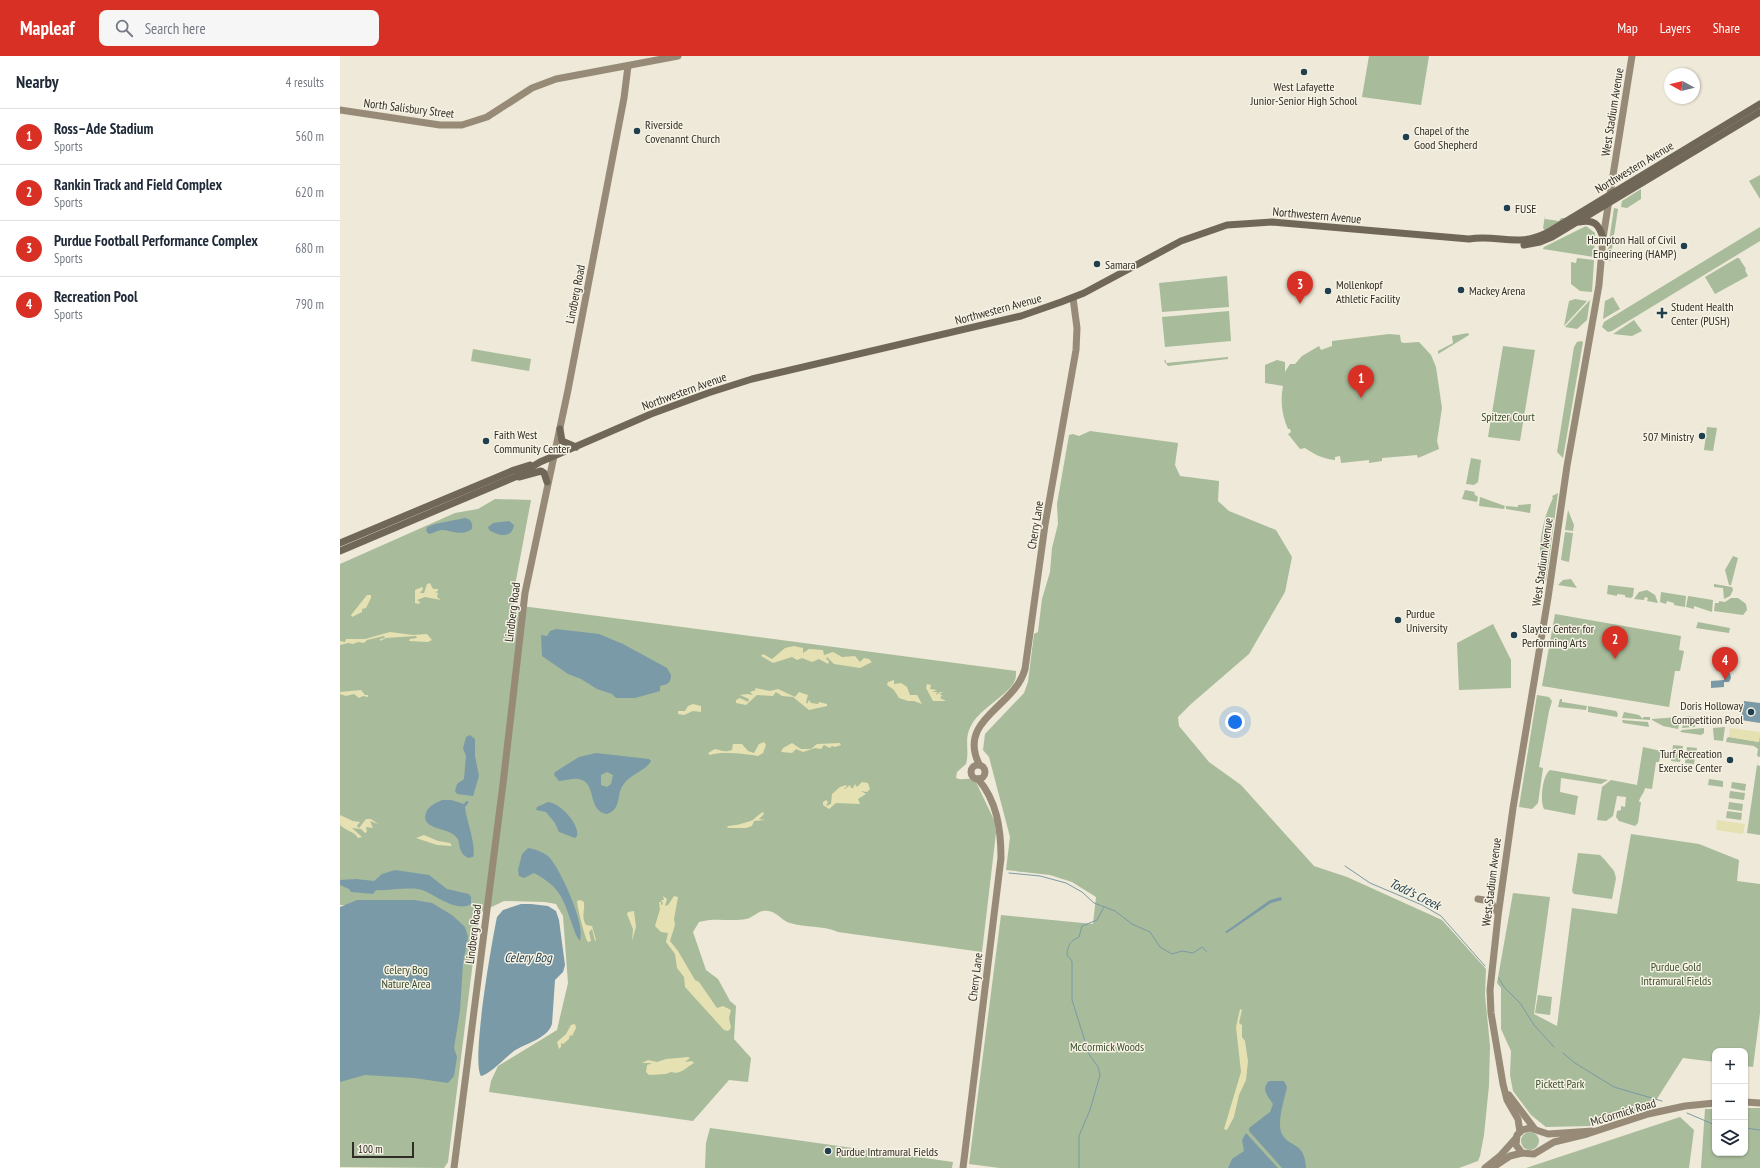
<!DOCTYPE html>
<html lang="en">
<head>
<meta charset="utf-8">
<style>
	body { margin:0; font-family:"PT Sans Narrow",sans-serif; background:#f6f6f7; color:#1f2937 }
	.controls { position:absolute; right:12px; bottom:12px; display:grid; overflow:hidden; border-radius:8px; box-shadow:0 1px 3px #0004 }
	.controls button { width:36px; height:36px; display:grid; place-items:center; padding:0; border:0; border-bottom:1px solid #e0e1e3; background:#fff; color:#1f2937; font:20px sans-serif }
	.compass { position:absolute; left:1324px; top:12px; width:36px; height:36px; border-radius:50%; background:#fff; box-shadow:0 1px 3px #0004; rotate:278deg }
	.scale { position:absolute; left:12px; bottom:10px; width:62px; box-sizing:border-box; padding-left:4px; border:2px solid #312c26; border-top:0; font-size:11px; line-height:14px; white-space:nowrap; color:#312c26; -webkit-text-stroke:3px #f6f2e4; paint-order:stroke }
	.you { position:absolute; left:895px; top:666px; width:14px; height:14px; margin:-10px; border:3px solid #fff; border-radius:50%; background:#1a73e8; box-shadow:0 0 0 6px #1a73e833 }
	.badge { display:grid; place-items:center; width:26px; height:26px; border-radius:50%; background:#d93025; color:#fff; font-size:13px; font-weight:700 }
	.pin { position:absolute; translate:-50% -33px; filter:drop-shadow(0 1px 2px #0008) }
	.pin::after { content:''; position:absolute; top:21px; width:14px; height:12px; background:inherit; clip-path:polygon(0 0,100% 0,50% 100%) }
	.list { margin:0; padding:0; list-style:none }
	h2 { display:flex; justify-content:space-between; align-items:center; height:52px; margin:0; padding:0 16px; font-size:17px }
	h2 small { font-size:13px; font-weight:400; color:#747a83 }
	.list li { display:grid; grid-template-columns:26px 1fr auto; gap:12px; align-items:center; box-sizing:border-box; height:56px; padding:0 16px; border-top:1px solid #e0e1e3 }
	.list b { display:block; font-size:15px; white-space:nowrap }
	.list p { margin:0; font-size:13px; white-space:nowrap; color:#747a83 }
	.list em { font-size:13px; font-style:normal; color:#747a83 }
	.icon { flex:none; width:22px; height:22px; fill:none; stroke:currentColor; stroke-width:2; stroke-linecap:round; stroke-linejoin:round }
	.map { position:relative; flex:none; width:1420px; height:1112px; overflow:hidden }
	header { display:flex; align-items:center; gap:24px; box-sizing:border-box; height:56px; padding:0 20px; background:#d93025; color:#fff }
	header strong { font-size:19px }
	nav { display:flex; gap:22px; margin-inline-start:auto; font-size:14px }
	.search { width:280px; height:36px; background:#f6f6f7; display:flex; align-items:center; gap:10px; box-sizing:border-box; padding:0 14px; border-radius:8px; color:#747a83; font-size:15px }
	main { display:flex }
	aside { flex:1; background:#fff }
	.map>svg:first-child { display:block }
	.green { fill:#a8bb9a }
	.sand { fill:#e6e1b2 }
	.water { fill:#7b9aa7; fill-rule:evenodd }
	.lines { fill:none; stroke-linecap:round; stroke-linejoin:round }
	.stream { stroke:#7b9aa7; stroke-width:1 }
	.secondary { stroke:#978b78; stroke-width:7 }
	.primary { stroke:#716758; stroke-width:7 }
	.poi-dot { fill:#203f4e; stroke:#f6f2e4; stroke-width:1.5 }
	.labels { text-anchor:middle; dominant-baseline:central; stroke-width:3; stroke-linejoin:round; paint-order:stroke }
	.poi-label { font-size:12px; fill:#312c26; stroke:#f6f2e4; text-anchor:start }
	.street-label { font-size:12px; fill:#312c26; stroke:#f6f2e4 }
	.park-label { font-size:12px; fill:#394c2d; stroke:#f6f2e4 }
	.water-label { font-size:13px; font-style:italic; fill:#203f4e; stroke:#f6f2e4 }
</style>
</head>
<body>
<header>
<strong>Mapleaf</strong>
<div class="search"><svg class="icon" aria-label="search" viewBox="0 0 24 24"><circle cx="10" cy="10" r="6"/><path d="M15 15l6 6"/></svg>Search here</div>
<nav><a>Map</a><a>Layers</a><a>Share</a></nav>
</header>
<main>
<aside>
<h2>Nearby<small>4 results</small></h2>
<ul class="list">
<li><span class="badge">1</span><div><b>Ross–Ade Stadium</b><p>Sports</p></div><em>560 m</em></li>
<li><span class="badge">2</span><div><b>Rankin Track and Field Complex</b><p>Sports</p></div><em>620 m</em></li>
<li><span class="badge">3</span><div><b>Purdue Football Performance Complex</b><p>Sports</p></div><em>680 m</em></li>
<li><span class="badge">4</span><div><b>Recreation Pool</b><p>Sports</p></div><em>790 m</em></li>
</ul>
</aside>
<div class="map">
<svg width="1420" height="1112" viewBox="0 0 1420 1112">
	<rect width="100%" height="100%" fill="#eee9d8"/>
	<g class="green">
		<path d="M1029,0H1089L1081,49L1022,41Z"/>
		<path d="M1420,119V143L1409,125Z"/>
		<path d="M1301,133V143L1287,152L1281,151L1282,145Z"/>
		<path d="M1274,152L1278,153L1270,206L1267,199Z"/>
		<path d="M1205,160V163L1219,165L1221,162H1226L1205,174L1203,172Z"/>
		<path d="M1246,170L1255,177L1254,201L1203,193L1204,191Z"/>
		<path d="M1420,171V185L1272,275L1268,276L1262,271L1264,266Z"/>
		<path d="M1237,202L1254,204L1252,236L1240,235L1231,228V206L1236,207Z"/>
		<path d="M1397,202H1399L1406,213L1405,214L1408,220L1375,238L1365,221Z"/>
		<path d="M887,220L889,251L822,256L819,227Z"/>
		<path d="M1273,241L1280,253L1263,263L1265,245Z"/>
		<path d="M1235,243L1247,245L1224,270L1229,245Z"/>
		<path d="M1250,244L1247,264L1237,273L1225,271Z"/>
		<path d="M889,255L891,285L825,291L822,261Z"/>
		<path d="M1294,264L1302,275L1292,280L1273,278Z"/>
		<path d="M1128,277L1129,279L1098,298V295L1113,287L1112,280Z"/>
		<path d="M1049,278L1060,279L1061,286L1064,287L1079,286L1091,299L1096,311L1102,352L1097,385L1099,393L1078,402L1077,399L1042,402V405L1029,407V404L1001,407L1000,400L995,401V404C983,403 974,398 965,392L960,393L948,378L951,376L950,373H948C942,360 940,345 943,330L925,327V309L937,304L945,306V316L950,308H955L962,300L979,290L981,294L992,290V285Z"/>
		<path d="M1241,285L1243,286L1223,402L1217,396L1234,291L1237,286Z"/>
		<path d="M1163,290L1195,294L1180,385L1148,381Z"/>
		<path d="M133,293L191,303L189,315L131,305Z"/>
		<path d="M888,301V303L828,310L824,305L826,304V307Z"/>
		<path d="M1367,371L1377,372L1373,395L1364,394Z"/>
		<path d="M750,375L838,387L835,409L840,420L879,425L878,445L889,455L936,474L952,501L945,536L909,598L851,648L838,661L839,670L869,706L901,729L974,810L1007,821L1102,864L1146,913L1145,939L1150,990L1149,1029L1144,1079L1140,1100L1138,1105L1119,1112H660L629,1108L661,859L753,868L756,841L732,826L710,819L666,814L670,781L649,701L643,694L645,678L684,637L688,626L694,578L698,576L702,543L710,516L712,492L718,468L717,448L729,379L733,378L739,380Z"/>
		<path d="M1131,402L1141,404L1138,426L1134,429L1126,428Z"/>
		<path d="M1125,434L1135,436L1134,438L1138,441L1137,446L1122,443Z"/>
		<path d="M1218,437L1206,525L1202,522C1197,496 1201,466 1213,442L1212,440Z"/>
		<path d="M1140,441L1165,450L1164,453L1139,450Z"/>
		<path d="M155,443L191,444L173,540L174,549L676,615C676,618 676,622 675,624C670,638 641,652 632,668C623,683 630,693 626,708L617,716L616,722C622,725 628,721 635,724L655,766L656,777L642,896L498,876C482,869 466,872 450,867C440,864 436,853 423,855C417,856 412,862 406,863C391,866 375,861 359,866L353,876L366,914L378,923L390,945L396,950L394,983L411,1002L408,1026L389,1024L353,1065L149,1036L151,1025L158,1010L217,974L228,927L223,860L216,848L205,846L164,845L139,857L108,1106L104,1112L0,1111V851L63,850L0,849V508L115,457L138,453Z"/>
		<path d="M1191,448L1190,457L1166,453V450L1178,451V449Z"/>
		<path d="M1228,454L1234,469L1233,475L1225,474Z"/>
		<path d="M1225,476L1233,477L1229,506L1221,504Z"/>
		<path d="M1393,500L1398,502L1391,529H1389L1385,514Z"/>
		<path d="M1231,523L1237,532L1218,529L1223,524Z"/>
		<path d="M1374,528L1392,531L1393,534L1390,540L1384,543L1383,532L1374,531Z"/>
		<path d="M1268,529L1294,532L1293,540L1291,542L1285,541V539L1277,538V540L1267,538Z"/>
		<path d="M1307,534L1315,539L1318,547L1307,545L1308,542L1305,541L1304,544L1294,543L1299,536Z"/>
		<path d="M1321,536L1346,540L1345,551L1334,549V547L1327,545L1326,548L1320,546Z"/>
		<path d="M1348,540L1373,544L1372,556L1354,550V553L1346,551Z"/>
		<path d="M1391,542H1398L1406,548L1407,554L1403,559L1374,555L1375,547H1379V545L1385,546Z"/>
		<path d="M1215,558L1341,580L1339,594L1344,595L1340,615H1335L1329,651L1202,630Z"/>
		<path d="M1358,566L1390,572L1389,577L1356,572Z"/>
		<path d="M1153,568L1171,604V632L1119,634L1117,587Z"/>
		<path d="M1197,639L1209,641L1212,645L1209,655L1199,711L1203,712L1198,747L1192,753L1179,751Z"/>
		<path d="M1220,643H1222V646L1247,650L1246,654L1218,651Z"/>
		<path d="M1248,650L1276,655L1278,658L1277,661L1248,656Z"/>
		<path d="M1284,656L1299,659L1303,663V661H1310V664L1282,662Z"/>
		<path d="M1351,660L1354,661L1355,671L1342,672L1344,661Z"/>
		<path d="M1339,661L1341,662L1338,673L1323,670L1312,664V663Z"/>
		<path d="M1282,664L1308,666L1309,671L1283,667Z"/>
		<path d="M1385,671L1383,685L1374,684L1373,672Z"/>
		<path d="M1364,672V677L1361,679L1340,676L1342,674Z"/>
		<path d="M1420,678V701L1417,700L1418,693L1414,690L1386,686L1387,682L1389,681L1419,686Z"/>
		<path d="M1333,689L1343,690L1340,706L1331,705Z"/>
		<path d="M1303,691L1321,695L1319,706H1316L1312,733L1305,732C1304,738 1300,740 1299,746H1301L1298,767L1295,770L1279,765L1276,761L1277,755L1281,754V750L1285,751L1286,741L1277,740L1273,760L1266,765L1257,764L1262,731L1271,724L1297,729Z"/>
		<path d="M1347,691L1357,692L1354,708L1345,707Z"/>
		<path d="M1417,709L1420,710V779L1407,777Z"/>
		<path d="M1210,714L1268,724L1261,728L1221,722L1220,736L1238,740L1235,759L1204,753C1200,745 1202,720 1210,714Z"/>
		<path d="M1369,723L1383,725V731L1368,729Z"/>
		<path d="M1392,726L1406,728L1405,735L1391,732Z"/>
		<path d="M1390,735L1405,737L1404,744L1389,742Z"/>
		<path d="M1389,746L1403,748L1402,755L1388,753Z"/>
		<path d="M1387,755L1402,757L1401,764L1386,762Z"/>
		<path d="M1291,778L1359,788L1399,804L1397,825L1420,828V957L1413,1011L1405,1010V995H1375V1006L1343,1002L1313,1049L1249,1070L1206,1071L1191,1059L1173,1035L1170,1019L1171,995L1161,973V932L1157,927L1173,837L1210,841L1194,958L1217,970L1232,852L1277,858Z"/>
		<path d="M1238,797L1260,799L1265,804L1274,815L1276,822L1272,843L1234,838L1232,835Z"/>
		<path d="M1198,939L1212,941L1210,959L1195,957Z"/>
		<path d="M1405,1052H1420V1112H1361L1365,1053H1375V1097H1405Z"/>
		<path d="M1340,1061L1354,1074L1349,1112H1186Z"/>
		<path d="M370,1072L613,1106L612,1112H365L366,1087Z"/>
		<circle cx="1190" cy="1085" r="9"/>
	</g>
	<g class="sand">
		<path d="M90,527L93,533H98V535L95,536L98,537L97,541L101,544L85,541L77,544L80,546L79,548L75,547V534L82,531L83,533L80,537H84L87,528Z"/>
		<path d="M27,539H31V542L26,552L22,553V556L12,561L11,559Z"/>
		<path d="M50,576L73,579L87,578L92,584L88,586L69,585L70,583L77,582L76,580L46,582L40,585V583L45,582L44,580L27,584L24,587L18,586L13,588L8,587L0,589V585L5,586L6,583H25Z"/>
		<path d="M454,590L463,592V597L469,593L483,594L484,599L493,596L502,601L515,600L520,606L524,602L529,603L532,606L520,612L494,608L487,601L486,603L489,605L488,608L479,603L472,606L462,602L457,604L452,601L433,607L421,600L423,598L432,603L445,592Z"/>
		<path d="M554,624V628L561,627L567,631L570,639H577L582,648L574,645H568L559,642L554,634L547,629L548,626Z"/>
		<path d="M587,628L591,629L590,633L597,634L592,636H597L596,639L600,636H603L599,638L602,639L600,642L606,645H593L586,632Z"/>
		<path d="M415,632L430,635L438,633L455,641L459,636L468,639L466,646L467,648L469,644L471,647L478,648L479,646L487,648V650L469,654L453,641L442,640L436,636L433,640L417,639L406,649L396,647V644L400,642L408,646L409,643L400,639L408,638L413,639L410,636L416,634Z"/>
		<path d="M21,634L25,639H28V641L23,640L19,642L14,638L6,640L0,638V636Z"/>
		<path d="M353,648L361,650V656L353,655L344,659L338,658V655H345L348,650Z"/>
		<path d="M1390,672L1420,676L1419,686L1389,681Z"/>
		<path d="M424,686L426,689L423,697L418,700C406,698 381,695 370,699L368,697L375,693C382,694 384,697 392,694L393,688H402L408,695L414,697L419,688Z"/>
		<path d="M452,687L461,693H471L477,688L500,687L501,689L495,691L492,690L490,692L484,689L481,693L475,692L463,696L456,693L452,697L441,696L443,692Z"/>
		<path d="M522,726L528,727L530,733L527,736L521,735L526,738L518,743L520,748L496,747L489,753L483,749V746L486,744L488,746L486,750L491,748L492,738L500,731L506,729L507,731L504,732L505,733L510,729L511,732H513L515,728L517,731Z"/>
		<path d="M423,756L424,758L419,763L425,764L414,765L412,770L406,772H387L388,770C394,770 409,766 413,764C416,761 419,758 423,756Z"/>
		<path d="M0,759L13,765L20,766L17,770L19,772L26,763H31L38,768L30,765L33,772L26,771L27,776L25,777L21,773L12,772L22,781L18,782C14,775 6,775 0,769Z"/>
		<path d="M1377,764L1405,768L1403,778L1376,774Z"/>
		<path d="M84,779L98,785L110,787L112,790L97,789L76,782Z"/>
		<path d="M323,840L327,843L325,850L328,849L334,840L338,841L334,863L335,869L330,885L338,895L355,924L359,926L377,952L383,950L391,954L389,962L391,972L388,975L384,974L345,931L344,921L337,912L335,898L326,886L328,877L321,876L315,870L320,853L319,846H321V849L323,848L321,844H324Z"/>
		<path d="M240,844L244,846C245,855 241,861 246,869L252,870L256,884L255,885L252,873L249,876L251,885L248,886C245,883 237,850 237,845Z"/>
		<path d="M294,855L296,871L292,885L293,873L287,858L288,856Z"/>
		<path d="M900,953L902,954L899,967L902,969V981L905,985L908,1005L906,1024L899,1039L894,1061L887,1074L884,1073L901,1016L896,971Z"/>
		<path d="M235,968L236,972L232,980L230,979L229,983L223,988L221,987V991L219,993L217,986L226,978L231,969Z"/>
		<path d="M348,1001L350,1002L345,1006L352,1005L354,1007C346,1011 342,1019 331,1016L326,1018L309,1019L306,1016L307,1009L312,1007H302L308,1004L317,1006L326,1003Z"/>
	</g>
	<g class="water">
		<path d="M125,462C131,463 133,467 132,473C121,481 112,474 102,474C98,474 94,477 89,478L86,475L87,471L95,468Z"/>
		<path d="M169,465L174,469C172,483 158,480 149,474L148,471L153,467Z"/>
		<path d="M216,573L259,578L283,588L327,612L331,619C331,628 327,628 320,630V635L295,642H276L272,638L257,633L241,623L228,618L202,600L201,579L207,580L210,575Z"/>
		<path d="M1385,616L1390,617L1391,622L1389,626H1384V631L1371,632V625L1384,624Z"/>
		<path d="M1404,645L1420,647V667L1401,664Z"/>
		<path d="M130,679L135,683V700L139,720L133,740L117,738L115,735L117,728L124,723L126,700L123,692L126,681Z"/>
		<path d="M256,697L309,703L311,705C306,715 290,718 283,729C276,739 282,753 267,758C246,755 258,725 238,723C232,722 226,725 219,725L214,719L215,716L239,701ZM267,716L273,719L271,728L267,731L261,729V719Z"/>
		<path d="M102,744H111L124,748L126,745L129,746L125,751C126,763 137,791 133,801L128,802C125,800 122,798 121,795C118,789 121,784 114,779C107,772 80,773 86,757C88,750 96,747 102,744Z"/>
		<path d="M208,746C220,747 240,768 237,780L235,782L219,776L215,767L206,756L196,754L197,751Z"/>
		<path d="M188,792C195,793 206,797 210,802C221,815 246,869 240,885C236,881 234,873 232,868C223,842 220,831 194,817L184,822L179,820L178,814L182,798Z"/>
		<path d="M55,814L89,819L107,833L129,838L131,841V848C116,857 96,839 82,834C68,830 50,835 36,834L33,838L11,836L9,833L0,829V824L16,823L34,825L42,818Z"/>
		<path d="M941,841L942,844L931,847L887,877L885,876L930,844Z"/>
		<path d="M17,844H74L92,847L112,859L125,871L128,881L123,907L120,955L114,992L117,1001L114,1020L108,1027L74,1022L25,1019L0,1026V851Z"/>
		<path d="M181,848H191L208,850L216,855L219,864L225,909L223,916L215,924L212,968C207,983 186,987 174,995C166,1001 149,1019 141,1020C131,1005 152,885 157,861L163,854Z"/>
		<path d="M929,1025H944L947,1031C945,1042 936,1067 942,1078C949,1092 965,1085 966,1112H942L909,1075V1072L930,1056L933,1048C927,1039 921,1033 929,1025Z"/>
		<path d="M906,1077L938,1112H888L892,1103L904,1095L902,1084Z"/>
	</g>
	<g class="lines">
		<g class="stream">
			<path d="M1005,810L1030,827L1082,849L1101,860L1145,910"/>
			<path d="M669,817L700,820L726,827L742,836L754,847L775,855L792,868L810,876L820,891L832,898L842,895L853,897L862,891L867,896"/>
			<path d="M1159,922L1164,931L1180,947L1194,969L1214,991"/>
			<path d="M1223,997L1235,1007L1274,1031L1322,1045"/>
			<path d="M1347,1057L1375,1069"/>
			<path d="M1405,1072L1420,1074"/>
			<path d="M739,1112V1080L750,1054L760,1019L758,1011L749,998L732,944V905L727,899C728,889 730,885 739,881L742,870L757,864L764,851"/>
		</g>
		<g class="secondary">
			<path d="M0,54L100,69H122L147,61L192,32L216,23L338,0"/>
			<path d="M639,708C617,663 675,651 685,613L705,469L736,294L737,272L733,242"/>
			<circle cx="638" cy="716" r="7"/>
			<path d="M1138,843L1150,845L1157,856"/>
			<path d="M1169,1039L1194,1072"/>
			<path d="M1405,1046L1420,1047"/>
			<path d="M1253,1075L1208,1078L1190,1072L1182,1074L1177,1079L1176,1089L1182,1097L1194,1098L1214,1086L1247,1078L1308,1058L1345,1050L1375,1047"/>
			<path d="M1180,1076L1178,1063L1167,1044L1163,1028L1151,957L1150,934L1158,860L1173,752L1208,542L1227,410L1259,229L1263,182L1292,0"/>
			<path d="M114,1112L163,728L185,537L228,334L284,42L288,10"/>
			<path d="M623,1112L661,802C661,773 657,745 638,723"/>
			<path d="M1145,1112L1160,1100L1176,1082"/>
			<path d="M1152,1112L1170,1100L1182,1097"/>
		</g>
		<g class="primary">
			<path d="M1239,166C1254,163 1259,168 1263,182"/>
			<path d="M1184,189L1200,186L1212,181L1420,56"/>
			<path d="M220,373L222,385L236,391"/>
			<path d="M179,421L201,415L204,417L207,426"/>
			<path d="M0,487L174,414L190,409"/>
			<path d="M0,495L175,421L200,406L311,358L368,337L412,323L681,260L721,246L744,237L841,185L887,169L932,166L1129,183C1160,178 1178,193 1210,175L1420,48"/>
		</g>
	</g>
	<g class="poi-dot">
		<circle cx="964" cy="16" r="4"/>
		<circle cx="297" cy="75" r="4"/>
		<circle cx="1066" cy="81" r="4"/>
		<circle cx="1167" cy="152" r="4"/>
		<circle cx="1344" cy="190" r="4"/>
		<circle cx="757" cy="208" r="4"/>
		<circle cx="1121" cy="234" r="4"/>
		<circle cx="988" cy="235" r="4"/>
		<path d="M1320 251h4v4h4v4h-4v4h-4v-4h-4v-4h4z"/>
		<circle cx="1362" cy="380" r="4"/>
		<circle cx="146" cy="385" r="4"/>
		<circle cx="1058" cy="564" r="4"/>
		<circle cx="1174" cy="579" r="4"/>
		<circle cx="1411" cy="656" r="4"/>
		<circle cx="1390" cy="704" r="4"/>
		<circle cx="488" cy="1095" r="4"/>
	</g>
	<g class="labels">
		<g class="poi-label">
			<text x="964" y="30" text-anchor="middle">West Lafayette<tspan x="964" dy="14">Junior-Senior High School</tspan></text>
			<text x="305" y="68">Riverside<tspan x="305" dy="14">Covenannt Church</tspan></text>
			<text x="1074" y="74">Chapel of the<tspan x="1074" dy="14">Good Shepherd</tspan></text>
			<text x="1175" y="152">FUSE</text>
			<text x="1336" y="183" text-anchor="end">Hampton Hall of Civil<tspan x="1336" dy="14">Engineering (HAMP)</tspan></text>
			<text x="765" y="208">Samara</text>
			<text x="996" y="228">Mollenkopf<tspan x="996" dy="14">Athletic Facility</tspan></text>
			<text x="1129" y="234">Mackey Arena</text>
			<text x="1331" y="250">Student Health<tspan x="1331" dy="14">Center (PUSH)</tspan></text>
			<text x="154" y="378">Faith West<tspan x="154" dy="14">Community Center</tspan></text>
			<text x="1354" y="380" text-anchor="end">507 Ministry</text>
			<text x="1066" y="557">Purdue<tspan x="1066" dy="14">University</tspan></text>
			<text x="1182" y="572">Slayter Center for<tspan x="1182" dy="14">Performing Arts</tspan></text>
			<text x="1403" y="649" text-anchor="end">Doris Holloway<tspan x="1403" dy="14">Competition Pool</tspan></text>
			<text x="1382" y="697" text-anchor="end">Turf Recreation<tspan x="1382" dy="14">Exercise Center</tspan></text>
			<text x="496" y="1095">Purdue Intramural Fields</text>
		</g>
		<g class="street-label">
			<text transform="translate(69 52) rotate(7)">North Salisbury Street</text>
			<text transform="translate(1272 56) rotate(-81)">West Stadium Avenue</text>
			<text transform="translate(1294 111) rotate(-31)">Northwestern Avenue</text>
			<text transform="translate(977 159) rotate(5)">Northwestern Avenue</text>
			<text transform="translate(235 238) rotate(-79)">Lindberg Road</text>
			<text transform="translate(658 253) rotate(-15)">Northwestern Avenue</text>
			<text transform="translate(344 335) rotate(-20)">Northwestern Avenue</text>
			<text transform="translate(695 469) rotate(-81)">Cherry Lane</text>
			<text transform="translate(1202 506) rotate(-82)">West Stadium Avenue</text>
			<text transform="translate(172 556) rotate(-83)">Lindberg Road</text>
			<text transform="translate(1151 826) rotate(-83)">West Stadium Avenue</text>
			<text transform="translate(133 878) rotate(-83)">Lindberg Road</text>
			<text transform="translate(635 921) rotate(-83)">Cherry Lane</text>
			<text transform="translate(1283 1056) rotate(-17)">McCormick Road</text>
		</g>
		<g class="park-label">
			<text x="1168" y="360">Spitzer Court</text>
			<text x="1336" y="910">Purdue Gold<tspan x="1336" dy="14">Intramural Fields</tspan></text>
			<text x="66" y="913">Celery Bog<tspan x="66" dy="14">Nature Area</tspan></text>
			<text x="767" y="990">McCormick Woods</text>
			<text x="1220" y="1027">Pickett Park</text>
		</g>
		<g class="water-label">
			<text transform="translate(1075 838) rotate(26)">Todd's Creek</text>
			<text x="188" y="901">Celery Bog</text>
		</g>
	</g>
</svg>
<div class="controls">
<button>+</button>
<button>−</button>
<button><svg class="icon" aria-label="layers" viewBox="0 0 24 24"><path d="M12 4l9 5-9 5-9-5zM3 14l9 5 9-5"/></svg></button>
</div>
<svg class="compass" viewBox="-18 -18 36 36"><path d="M0-13l5 13h-10z" fill="#e53935"/><path d="M0 13l5-13h-10z" fill="#747a83"/></svg>
<div class="scale">100 m</div>
<div class="you"></div>
<div class="pin badge" style="left:1021px;top:342px">1</div>
<div class="pin badge" style="left:1275px;top:603px">2</div>
<div class="pin badge" style="left:960px;top:248px">3</div>
<div class="pin badge" style="left:1385px;top:624px">4</div>
</div>
</main>
</body>
</html>
